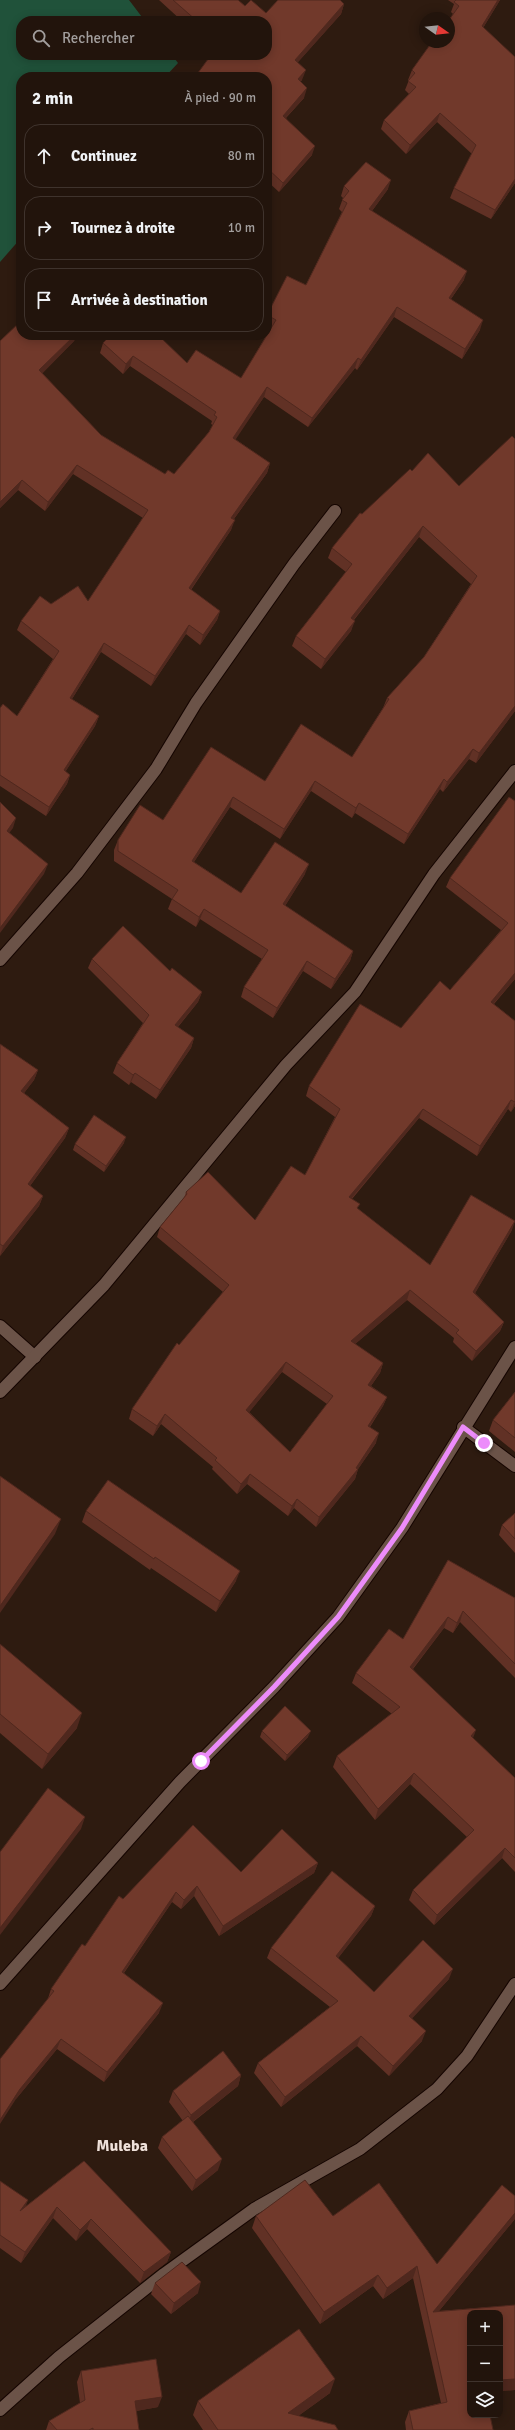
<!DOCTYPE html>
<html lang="fr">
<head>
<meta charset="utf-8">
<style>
	body { margin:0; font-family:Signika,sans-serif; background:#2e211a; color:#f1f3f6 }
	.controls { position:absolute; right:12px; bottom:12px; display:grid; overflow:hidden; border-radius:8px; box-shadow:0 2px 10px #0003 }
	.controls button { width:36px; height:36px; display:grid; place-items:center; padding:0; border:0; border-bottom:1px solid #3f332d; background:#22140c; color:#f1f3f6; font:20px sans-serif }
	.compass { position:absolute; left:419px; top:12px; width:36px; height:36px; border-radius:50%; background:#22140c; box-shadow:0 2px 10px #0003; rotate:104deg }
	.stop { position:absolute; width:12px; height:12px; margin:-9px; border:3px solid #ec8cfa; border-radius:50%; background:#fff }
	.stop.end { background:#ec8cfa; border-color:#fff; box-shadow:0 1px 4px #0008 }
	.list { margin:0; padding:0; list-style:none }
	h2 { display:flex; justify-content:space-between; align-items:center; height:52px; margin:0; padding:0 16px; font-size:17px }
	h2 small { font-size:13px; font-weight:400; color:#a29e9d }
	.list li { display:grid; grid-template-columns:26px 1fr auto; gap:12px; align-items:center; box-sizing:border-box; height:64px; margin:0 8px 8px; padding:0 8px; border:1px solid #3f332d; border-radius:16px }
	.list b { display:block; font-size:15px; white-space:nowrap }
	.list em { font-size:13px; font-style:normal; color:#a29e9d }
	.icon { flex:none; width:22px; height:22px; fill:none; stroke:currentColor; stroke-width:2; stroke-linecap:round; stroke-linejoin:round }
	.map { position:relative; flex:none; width:515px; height:2430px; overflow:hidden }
	.search { position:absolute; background:#22140c; box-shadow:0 2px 10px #0003; left:16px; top:16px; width:256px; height:44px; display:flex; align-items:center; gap:10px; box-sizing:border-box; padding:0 14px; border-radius:16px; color:#a29e9d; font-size:15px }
	.panel { position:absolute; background:#22140c; box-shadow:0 2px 10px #0003; left:16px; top:72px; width:256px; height:268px; border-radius:16px }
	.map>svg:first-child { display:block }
	.green { fill:#20523a }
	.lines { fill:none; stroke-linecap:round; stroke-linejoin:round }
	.minor-casing { stroke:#150500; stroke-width:14 }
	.minor { stroke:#6b5348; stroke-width:12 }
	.wall { fill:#613125; fill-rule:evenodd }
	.shaded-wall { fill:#4f281e }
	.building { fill:#71392b; stroke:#4f281e; fill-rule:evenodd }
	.route { stroke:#ec8cfa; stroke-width:5 }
	.labels { text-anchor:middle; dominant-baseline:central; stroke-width:3.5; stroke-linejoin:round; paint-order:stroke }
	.neighbourhood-label { font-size:16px; font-weight:bold; fill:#efe1da; stroke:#2e1b10 }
</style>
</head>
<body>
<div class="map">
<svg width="515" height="2430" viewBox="0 0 515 2430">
	<rect width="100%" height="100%" fill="#2e1b10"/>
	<path class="green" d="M0,0H129L145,21H21V55H172L178,63L165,77H21V238L0,262Z"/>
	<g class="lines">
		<g class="minor-casing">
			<g id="minor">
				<path d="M0,960L77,873L156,769L196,703L294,564L335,511"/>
				<path d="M0,1326L35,1357"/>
				<path d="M0,1392L104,1285L286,1065L355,992L434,874L515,771"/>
				<path d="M463,1427L515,1466"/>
				<path d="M0,1984L180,1782L274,1687L338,1617L402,1528L515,1347"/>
				<path d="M0,2410L59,2357L164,2274L254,2209L360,2149L437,2089L467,2056L515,1984"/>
			</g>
		</g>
		<use href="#minor" class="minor"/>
	</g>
	<g class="wall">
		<path d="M159,0H238L245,6L266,13L344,4L341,14L297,63L302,80L300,82L304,98L286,118L312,155L279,192L267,181V21H182Z"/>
		<path d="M448,0H500L483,28L515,57V183L491,219L450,198L454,188L472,154L437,122L406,154L381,129L384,120L409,94L405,90L409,80H408L412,70L453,14L451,12L454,4Z"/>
		<path d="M344,186L388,189L372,211L464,280L451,299L480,330L462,359L394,317L357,370L355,368L308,427L264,397L235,439L270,463L267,473L234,519L231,530L191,590L220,611L217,620L200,645L186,634L151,686L101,652L72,699L99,716L95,726L65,772L70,775L67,784L46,816L0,786V708L17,716L53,659L17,630L21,621L51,604L88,601L143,518L73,474L45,511L18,490L0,508V341L21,335H77L74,341L42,373L101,435L165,474H174L209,432L213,425L211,424L212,421L130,366L123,374L100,353L103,343L187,363L241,378L271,328L267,326V317L287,276L306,285L342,212L339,209L343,198L341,196Z"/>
		<path d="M515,439V711L476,763L469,759L443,792L440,789L404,844L355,813L352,818L311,791L280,839L230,807L194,862L241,893L305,874L285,906L353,951L350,961L331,989L303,971L273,1018L241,997L244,987L262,959L200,919L196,927L168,909L172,899L114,861V850L118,840L163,820L265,781L352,757L383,708L387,698L424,657L471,584L419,537L354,620L351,631L321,669L292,646L296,636L346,572L328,558L332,548L362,514L412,471L459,486Z"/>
		<path d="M515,801V979L494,1004L515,1021V1106L511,1112L508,1109L477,1156L419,1118L352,1199L358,1209L430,1265L512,1230L475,1293L504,1322L500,1331L472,1361L453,1342L454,1338L407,1300L355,1344L383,1363L380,1373L371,1386L387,1397L383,1406L370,1427L376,1443L358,1469L355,1479L316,1527L294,1508L288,1516L247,1484L237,1494L212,1469L213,1467L161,1424L153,1436L129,1419L132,1409L179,1345L223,1292L157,1237L160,1227L184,1198L186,1192L255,1220L305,1175L335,1117L306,1096L309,1086L401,1028L450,990L501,930L446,887L450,878ZM282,1372L327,1404L290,1452L249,1412Z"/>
		<path d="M92,959L170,971L202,992L198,1002L178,1027L194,1038L191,1048L156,1099L131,1082L129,1085L113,1073L117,1063L143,1023L88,968Z"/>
		<path d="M0,1044L38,1070L34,1080L24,1093L69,1128L65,1138L30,1186L43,1196L39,1206L0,1256Z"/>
		<path d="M124,1143L104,1172L73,1150L75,1144Z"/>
		<path d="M515,1392V1452L489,1431L493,1420Z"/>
		<path d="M86,1511L236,1581L216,1612L151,1568L150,1570L82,1522Z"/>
		<path d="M515,1513V1553L499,1535L502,1525Z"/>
		<path d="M448,1560L515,1598V1678L460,1622L453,1633L444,1628L413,1669L473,1738L515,1778V1872L502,1858L434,1925L409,1900L413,1890L467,1837L410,1784L375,1820L333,1767L337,1756L392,1714L352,1683L356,1673L403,1639Z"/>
		<path d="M0,1644L77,1728L42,1769L0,1733Z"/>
		<path d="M262,1731L308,1737L285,1761L260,1737Z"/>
		<path d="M318,1863L314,1873L219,1936L194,1896L181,1909L172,1902L124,1973L159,2013L104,2082L57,2049L16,2099L51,1989L85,1946L123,1899L241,1872Z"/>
		<path d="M375,1906L371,1916L338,1958L374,1992L449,1979L412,2018L422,2041L389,2076L357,2046L281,2107L254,2073L258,2063L330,2007L267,1958L271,1948Z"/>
		<path d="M241,2075L238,2086L193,2122L218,2170L192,2191L158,2148L162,2137L183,2121L169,2102L173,2091Z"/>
		<path d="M84,2161L171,2252L167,2262L140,2283L87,2229L76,2241L53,2218L21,2263L0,2248V2181L25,2207Z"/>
		<path d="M256,2216H333L437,2264L515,2219L439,2311L515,2305V2390L500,2391V2313L470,2415L493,2430H406L405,2422L409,2411L441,2403L413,2278L383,2299L373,2286L320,2324L252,2228Z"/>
		<path d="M155,2283L198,2293L171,2314L151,2294Z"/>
		<path d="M81,2371L158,2407L136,2411L139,2430H46L49,2421L80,2403L77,2382Z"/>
		<path d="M330,2393L298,2416L338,2430H203L193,2415L198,2401Z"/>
	</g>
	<g class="shaded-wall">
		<path d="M498,0H500L478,36L482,26Z"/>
		<path d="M344,4L341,14L291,70L295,60Z"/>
		<path d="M306,70L302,80L294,89L298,79Z"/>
		<path d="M307,88L304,98L279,125L283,116Z"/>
		<path d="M440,113L437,122L406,154L410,145Z"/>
		<path d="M315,146L312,155L279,192L283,183Z"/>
		<path d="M515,179V183L491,219L495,210Z"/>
		<path d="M391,180L388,189L366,219L369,209Z"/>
		<path d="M467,271L464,280L445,307L449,298Z"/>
		<path d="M397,307L394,317L357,370L361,360Z"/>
		<path d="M483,320L480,330L462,359L465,349Z"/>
		<path d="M75,335H77L74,341L36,380L39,370Z"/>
		<path d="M133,356L130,366L123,374L126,364Z"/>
		<path d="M358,358L355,368L308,427L312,418Z"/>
		<path d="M267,387L264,397L230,448L233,438Z"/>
		<path d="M270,463L267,473L228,527L231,518Z"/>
		<path d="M77,465L73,474L45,511L48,502Z"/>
		<path d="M22,480L18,490L0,508V502Z"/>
		<path d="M235,520L231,530L185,598L189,588Z"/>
		<path d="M423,526L419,537L347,628L351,618Z"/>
		<path d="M220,611L217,620L200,645L203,635Z"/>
		<path d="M355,621L351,631L321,669L325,659Z"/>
		<path d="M189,625L186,634L151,686L155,676Z"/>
		<path d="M104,643L101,652L67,707L70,698Z"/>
		<path d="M515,706V711L476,763L479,753Z"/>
		<path d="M99,716L95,726L60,780L64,770Z"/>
		<path d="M473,749L469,759L443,792L447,782Z"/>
		<path d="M70,775L67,784L46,816L49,807Z"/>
		<path d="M444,779L440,789L404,844L408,834Z"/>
		<path d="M315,781L311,791L280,839L284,829Z"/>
		<path d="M233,797L230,807L188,871L192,861Z"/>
		<path d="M359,803L355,813L352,818L356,808Z"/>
		<path d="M16,818L13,828L4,840L7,831Z"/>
		<path d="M48,864L44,874L0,933V928Z"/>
		<path d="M309,864L305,874L280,914L283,904Z"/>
		<path d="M204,909L200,919L196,927L199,917Z"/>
		<path d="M353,951L350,961L331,989L335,979Z"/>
		<path d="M307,961L303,971L273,1018L277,1008Z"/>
		<path d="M515,973V979L487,1011L491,1002Z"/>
		<path d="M202,992L198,1002L171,1035L175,1025Z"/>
		<path d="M194,1038L191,1048L156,1099L160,1090Z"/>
		<path d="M38,1070L34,1080L18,1101L21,1091Z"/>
		<path d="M135,1073L131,1082L129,1085L133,1075Z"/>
		<path d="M511,1100L508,1109L477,1156L480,1146Z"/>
		<path d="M515,1102V1106L511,1112Z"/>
		<path d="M423,1109L419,1118L345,1206L349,1197Z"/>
		<path d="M69,1128L65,1138L24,1194L28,1184Z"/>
		<path d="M126,1137L124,1143L104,1172L106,1166Z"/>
		<path d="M43,1196L39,1206L0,1256L3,1246Z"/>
		<path d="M515,1221L512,1230L470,1302L473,1292Z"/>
		<path d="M410,1290L407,1300L347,1351L351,1341Z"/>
		<path d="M504,1322L500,1331L472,1361L476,1351Z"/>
		<path d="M286,1362L282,1372L243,1420L246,1410Z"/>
		<path d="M383,1363L380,1373L365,1394L368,1385Z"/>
		<path d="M387,1397L383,1406L364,1435L368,1426Z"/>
		<path d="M165,1414L161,1424L153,1436L157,1426Z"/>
		<path d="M379,1433L376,1443L356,1472L358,1469L355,1479L316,1527L319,1517L356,1468Z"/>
		<path d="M250,1474L247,1484L237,1494L241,1484Z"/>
		<path d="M297,1499L294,1508L288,1516L292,1506Z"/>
		<path d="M61,1519L55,1534L0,1613V1606Z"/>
		<path d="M240,1571L236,1581L216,1612L220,1601Z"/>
		<path d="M463,1611L460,1622L453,1633L457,1623Z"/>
		<path d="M448,1617L444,1628L406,1677L410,1667Z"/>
		<path d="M82,1713L77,1728L42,1769L48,1754Z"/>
		<path d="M476,1730L472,1741L471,1736Z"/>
		<path d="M311,1731L308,1737L285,1761L287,1755Z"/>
		<path d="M414,1773L410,1784L375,1820L378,1809Z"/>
		<path d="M85,1817L81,1829L0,1935V1928Z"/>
		<path d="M505,1848L502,1858L434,1925L437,1915Z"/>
		<path d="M318,1863L314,1873L219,1936L223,1926Z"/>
		<path d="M197,1886L194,1896L181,1909L184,1900Z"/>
		<path d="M176,1892L172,1902L118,1981L122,1972Z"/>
		<path d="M375,1906L371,1916L332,1966L336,1956Z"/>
		<path d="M453,1969L449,1979L405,2026L409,2016Z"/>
		<path d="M163,2003L159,2013L104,2082L107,2072Z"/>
		<path d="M426,2031L422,2041L389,2076L393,2066Z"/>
		<path d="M361,2036L357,2046L281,2107L285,2097Z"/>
		<path d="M61,2039L57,2049L16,2099L0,2124V2120L20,2089Z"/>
		<path d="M241,2075L238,2086L187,2126L191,2115Z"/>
		<path d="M222,2159L218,2170L192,2191L196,2180Z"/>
		<path d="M28,2200L24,2211H20Z"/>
		<path d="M57,2207L53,2218L21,2263L25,2252Z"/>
		<path d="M515,2213V2219L429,2323L433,2312Z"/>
		<path d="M91,2219L87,2229L76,2241L80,2230Z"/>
		<path d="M171,2252L167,2262L140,2283L144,2272Z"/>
		<path d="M417,2266L413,2278L383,2299L387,2288Z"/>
		<path d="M378,2275L373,2286L320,2324L324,2312Z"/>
		<path d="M201,2282L198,2293L171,2314L174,2303Z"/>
		<path d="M335,2379L330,2393L283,2427L288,2413Z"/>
		<path d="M515,2379V2390L500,2391V2380Z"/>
		<path d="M162,2397L158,2407L131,2412L135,2401Z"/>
	</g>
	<g class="building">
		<path d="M173,0H238L245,6L251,0L266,13L278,0H340L344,4L295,60L306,70L298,79L307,88L283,116L315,146L283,183L267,168V77H195L211,55H267V21H197Z"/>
		<path d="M456,0H498L482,26L515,57V179L495,210L454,188L476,145L440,113L410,145L384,120L416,87L408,81L415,73L412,70L432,42H449V20L459,6L454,2Z"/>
		<path d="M366,162L391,180L369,209L467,271L449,298L483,320L465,349L397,307L361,360L358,358L312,418L267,387L233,438L270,463L231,518L235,520L189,588L220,611L203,635L189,625L155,676L104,643L70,698L99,716L64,770L70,775L49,807L0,775V708L3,704L17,716L59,651L21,621L40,596L51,604L78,586L88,601L148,510L77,465L48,502L22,480L0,502V341L21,321V335H75L39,370L101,435L165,474L168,470L174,474L209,432L217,417L214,415L216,412L133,356L126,364L103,343L111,335H158L187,363L196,350L241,378L276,320L267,315L287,276L306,285L347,203L342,200L349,191L344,186Z"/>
		<path d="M512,436L515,439V706L479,753L473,749L447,782L444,779L408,834L359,803L356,808L315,781L284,829L233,797L192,861L241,893L275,842L309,864L283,904L353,951L335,979L307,961L277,1008L244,987L268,950L204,909L199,917L172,899L178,890L118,851V840L140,805L163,820L211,747L265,781L301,724L352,757L389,699L387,698L424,657L477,576L423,526L351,618L355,621L325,659L296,636L352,564L332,548L360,513L362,514L410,469L412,471L428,453L459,486Z"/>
		<path d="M509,797L515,801V973L491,1002L515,1021V1102L511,1100L480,1146L423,1109L349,1197L360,1204L357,1208L430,1265L471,1195L515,1221L473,1292L504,1322L476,1351L456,1333L459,1330L410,1290L351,1341L383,1363L368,1385L387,1397L368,1426L379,1433L356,1468L358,1469L319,1517L297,1499L292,1506L250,1474L241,1484L215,1460L217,1458L165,1414L157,1426L132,1409L177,1343L179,1345L229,1285L160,1227L187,1194L186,1192L208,1172L255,1220L291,1166L305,1175L340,1109L309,1086L360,1004L401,1028L440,981L450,990L508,923L450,878ZM286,1362L333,1396L290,1452L246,1410Z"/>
		<path d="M0,802L16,818L7,831L48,864L0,928Z"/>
		<path d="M123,926L170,971L172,968L202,992L175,1025L194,1038L160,1090L135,1073L133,1075L117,1063L149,1015L92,959Z"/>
		<path d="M0,1044L38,1070L21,1091L69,1128L28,1184L43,1196L3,1246L0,1244Z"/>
		<path d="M94,1115L126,1137L106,1166L75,1144Z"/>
		<path d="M515,1392V1438L493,1420Z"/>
		<path d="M0,1476L61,1519L0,1606Z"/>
		<path d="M108,1480L240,1571L220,1601L155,1557L154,1559L86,1511Z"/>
		<path d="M515,1513V1539L502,1525Z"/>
		<path d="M448,1560L515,1598V1664L463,1611L457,1623L448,1617L410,1667L476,1730L471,1736L515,1778V1858L505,1848L437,1915L413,1890L474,1830L414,1773L378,1809L337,1756L400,1707L356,1673L389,1629L403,1639Z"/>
		<path d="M0,1644L82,1713L48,1754L0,1714Z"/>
		<path d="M285,1706L311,1731L287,1755L262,1731Z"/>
		<path d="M48,1788L85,1817L0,1928V1852Z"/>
		<path d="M193,1825L241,1872L282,1829L318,1863L223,1926L197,1886L184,1900L176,1892L122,1972L163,2003L107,2072L61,2039L20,2089L0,2120V2059L54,1991L51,1989L82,1944L85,1946L119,1896L123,1899Z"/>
		<path d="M332,1871L375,1906L336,1956L374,1992L423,1940L453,1969L409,2016L426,2031L393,2066L361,2036L285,2097L258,2063L338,2001L271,1948Z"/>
		<path d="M223,2051L241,2075L191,2115L173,2091Z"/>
		<path d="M188,2116L222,2159L196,2180L162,2137Z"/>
		<path d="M84,2161L171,2252L144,2272L91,2219L80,2230L57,2207L25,2252L0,2235V2181L28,2200L20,2211Z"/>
		<path d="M305,2180L333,2216L379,2183L437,2264L502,2185L515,2196V2213L433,2312L515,2305V2379L500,2380V2313H470V2415H490L493,2430H413L409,2411L447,2402L417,2266L387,2288L378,2275L324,2312L256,2216Z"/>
		<path d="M182,2262L201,2282L174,2303L155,2283Z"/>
		<path d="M299,2329L335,2379L288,2413L335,2425L338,2430H218L198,2401Z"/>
		<path d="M156,2359L162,2397L135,2401L139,2430H93V2428L89,2430H57L49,2421L85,2400L81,2371Z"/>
	</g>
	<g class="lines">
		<path class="route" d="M201,1761L274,1687L338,1617L402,1528L463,1427L484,1443"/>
	</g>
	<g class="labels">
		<g class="neighbourhood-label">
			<text x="122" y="2146">Muleba</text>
		</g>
	</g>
</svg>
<div class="controls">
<button>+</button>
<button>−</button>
<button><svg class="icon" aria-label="layers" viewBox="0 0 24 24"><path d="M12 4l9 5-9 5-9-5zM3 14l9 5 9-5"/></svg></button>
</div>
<svg class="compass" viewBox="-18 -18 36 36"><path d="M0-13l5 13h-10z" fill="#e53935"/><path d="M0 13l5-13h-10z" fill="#a29e9d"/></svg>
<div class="stop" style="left:201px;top:1761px"></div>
<div class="stop end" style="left:484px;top:1443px"></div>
<div class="search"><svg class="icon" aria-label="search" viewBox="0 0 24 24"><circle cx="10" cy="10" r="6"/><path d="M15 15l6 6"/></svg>Rechercher</div>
<section class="panel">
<h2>2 min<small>À pied · 90 m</small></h2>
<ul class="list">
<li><svg class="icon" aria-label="ahead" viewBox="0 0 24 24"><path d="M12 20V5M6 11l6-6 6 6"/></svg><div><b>Continuez</b></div><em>80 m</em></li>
<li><svg class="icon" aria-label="right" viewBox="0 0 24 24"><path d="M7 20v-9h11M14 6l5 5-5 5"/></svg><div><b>Tournez à droite</b></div><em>10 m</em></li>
<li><svg class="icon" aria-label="arrive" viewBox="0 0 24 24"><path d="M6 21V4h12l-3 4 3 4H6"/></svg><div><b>Arrivée à destination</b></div></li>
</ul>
</section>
</div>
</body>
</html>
